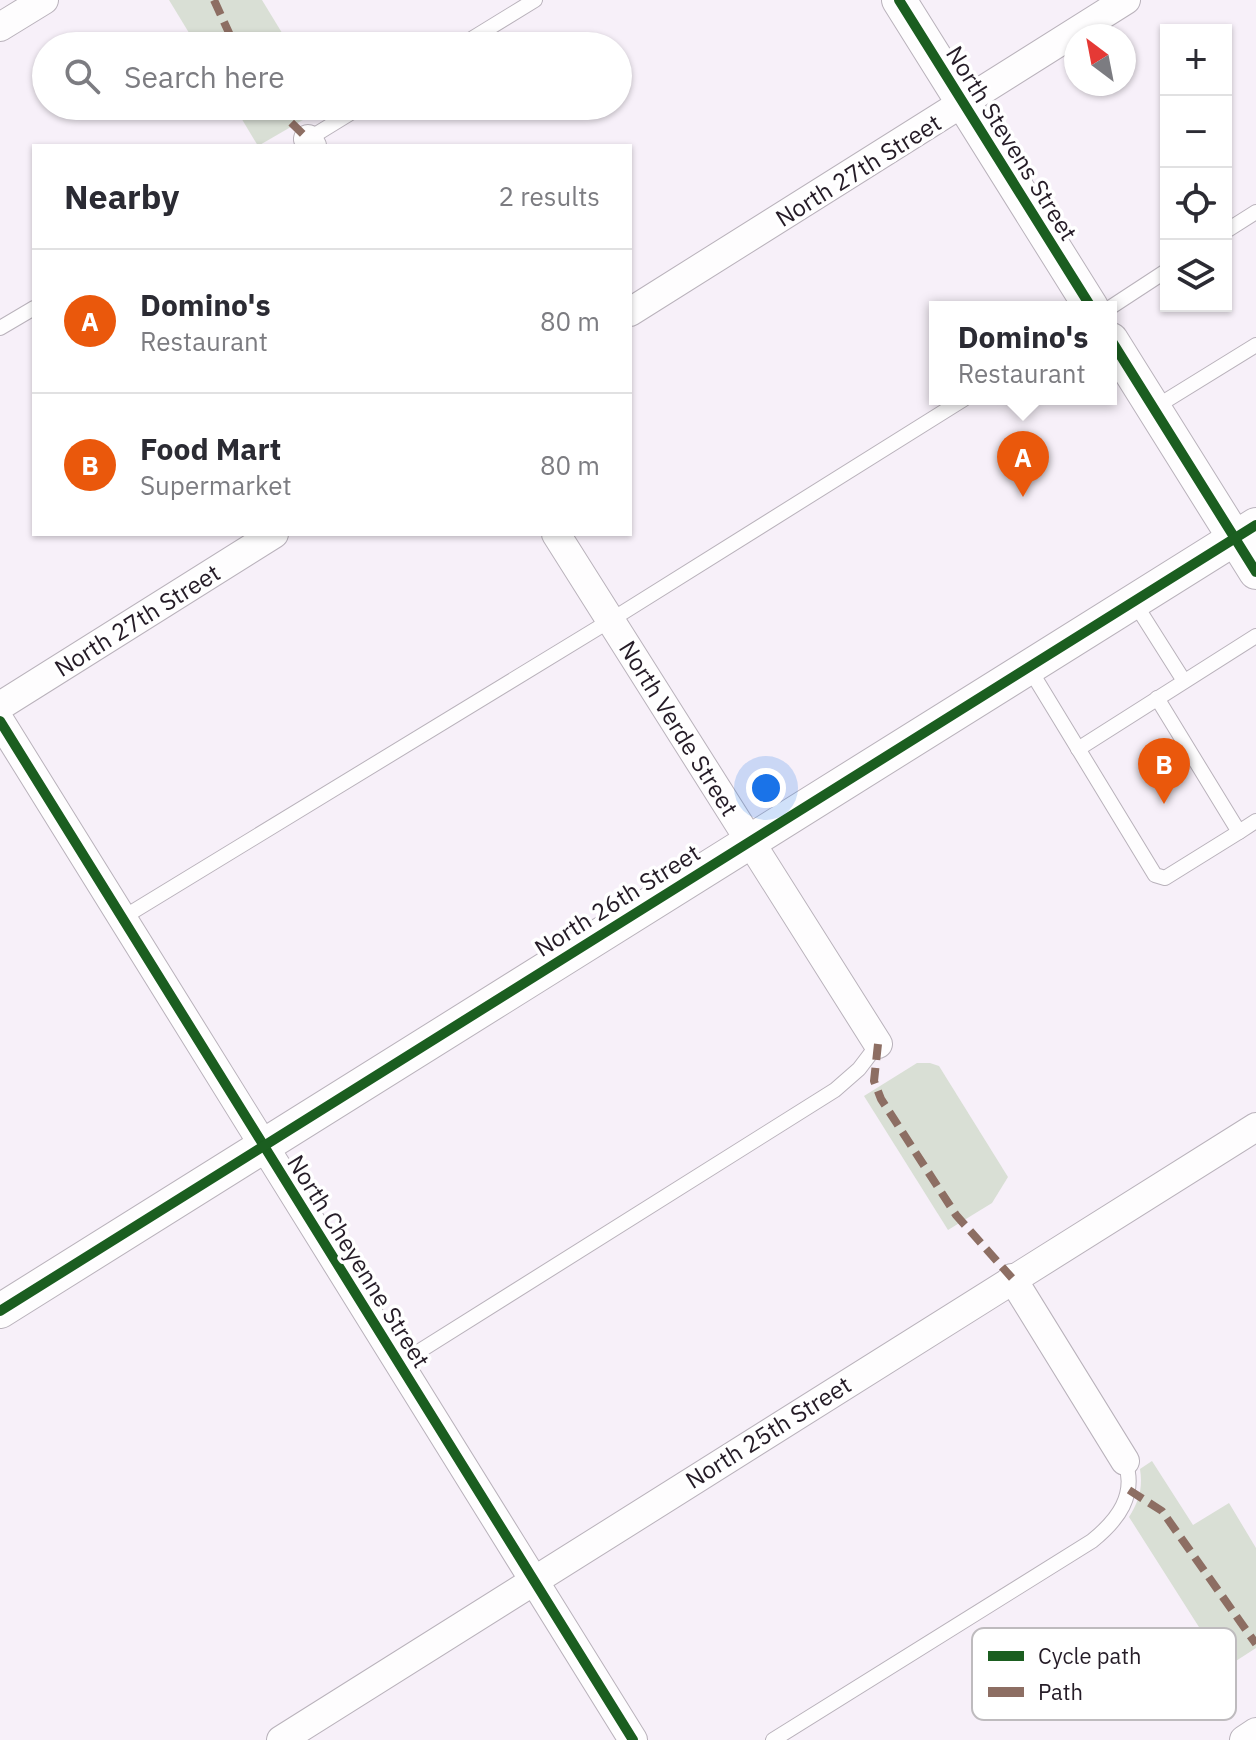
<!DOCTYPE html>
<html lang="en">
<head>
<meta charset="utf-8">
<style>
	body { margin:0; font-family:"IBM Plex Sans",sans-serif; background:#f2f2f3; color:#2b2b33 }
	.controls { position:absolute; right:24px; top:24px; display:grid; overflow:hidden; border-radius:0px; box-shadow:0 2px 6px #0004 }
	.controls button { width:72px; height:72px; display:grid; place-items:center; padding:0; border:0; border-bottom:2px solid #e1e1e2; background:#fff; color:#2b2b33; font:40px sans-serif }
	.compass { position:absolute; left:1064px; top:24px; width:72px; height:72px; border-radius:50%; background:#fff; box-shadow:0 2px 6px #0004; rotate:328deg }
	.you { position:absolute; left:766px; top:788px; width:28px; height:28px; margin:-20px; border:6px solid #fff; border-radius:50%; background:#1a73e8; box-shadow:0 0 0 12px #1a73e833 }
	.badge { display:grid; place-items:center; width:52px; height:52px; border-radius:50%; background:#ea580c; color:#fff; font-size:26px; font-weight:700 }
	.pin { position:absolute; translate:-50% -66px; filter:drop-shadow(0 2px 4px #0008) }
	.pin::after { content:''; position:absolute; top:42px; width:28px; height:24px; background:inherit; clip-path:polygon(0 0,100% 0,50% 100%) }
	.popup { position:absolute; left:929px; top:301px; width:188px; height:104px; box-sizing:border-box; display:grid; place-content:center; border-radius:0px; background:#fff; filter:drop-shadow(0 2px 6px #0005); font-size:26px; white-space:nowrap; color:#7c7c81 }
	.popup b { font-size:30px; color:#2b2b33 }
	.popup::after { content:''; position:absolute; left:50%; top:100%; margin-left:-16px; border:16px solid transparent; border-top-color:#fff }
	.list { margin:0; padding:0; list-style:none }
	h2 { display:flex; justify-content:space-between; align-items:center; height:104px; margin:0; padding:0 32px; font-size:34px }
	h2 small { font-size:26px; font-weight:400; color:#7c7c81 }
	.list li { display:grid; grid-template-columns:52px 1fr auto; gap:24px; align-items:center; box-sizing:border-box; height:144px; padding:0 32px; border-top:2px solid #e1e1e2 }
	.list b { display:block; font-size:30px; white-space:nowrap }
	.list p { margin:0; font-size:26px; white-space:nowrap; color:#7c7c81 }
	.list em { font-size:26px; font-style:normal; color:#7c7c81 }
	.icon { flex:none; width:44px; height:44px; fill:none; stroke:currentColor; stroke-width:2; stroke-linecap:round; stroke-linejoin:round }
	.map { position:relative; flex:none; width:1256px; height:1740px; overflow:hidden }
	.search { position:absolute; background:#fff; box-shadow:0 2px 6px #0004; left:32px; top:32px; width:600px; height:88px; display:flex; align-items:center; gap:20px; box-sizing:border-box; padding:0 28px; border-radius:44px; color:#7c7c81; font-size:30px }
	.panel { position:absolute; background:#fff; box-shadow:0 2px 6px #0004; left:32px; top:144px; width:600px; height:392px; border-radius:0px }
	.map>svg:first-child { display:block }
	.green { fill:#d9dfd5 }
	.lines { fill:none; stroke-linecap:round; stroke-linejoin:round }
	.service-casing { stroke:#b9b2bb; stroke-width:16 }
	.minor-casing { stroke:#b9b2bb; stroke-width:30 }
	.tertiary-casing { stroke:#b9b2bb; stroke-width:36 }
	.service { stroke:#fefdfe; stroke-width:14 }
	.minor { stroke:#fefdfe; stroke-width:28 }
	.tertiary { stroke:#fefdfe; stroke-width:34 }
	.quiet { stroke:#8d6e63; stroke-width:8; stroke-dasharray:16 8; stroke-linecap:butt }
	.cycleway-casing { stroke:#fff; stroke-width:15 }
	.cycleway { stroke:#1b5e20; stroke-width:10 }
	.labels { text-anchor:middle; dominant-baseline:central; stroke-width:7; stroke-linejoin:round; paint-order:stroke }
	.street-label { font-size:24px; fill:#251c27; stroke:#fff }
	.key { fill:#fff; stroke:#bebbbe; stroke-width:2 }
	.key-label { font-size:22px; fill:#251c27 }
</style>
</head>
<body>
<div class="map">
<svg width="1256" height="1740" viewBox="0 0 1256 1740">
	<rect width="100%" height="100%" fill="#f7f0f9"/>
	<g class="green">
		<path d="M169,0H262L290,46H197Z"/>
		<path d="M234,106H327L258,146Z"/>
		<path d="M917,1063H930L939,1066L1008,1177L992,1203L948,1230L864,1096Z"/>
		<path d="M1152,1461L1193,1525L1229,1503L1256,1548V1648L1225,1668L1129,1517C1139,1501 1143,1488 1140,1469Z"/>
	</g>
	<g class="lines">
		<g class="service-casing">
			<g id="service">
				<path d="M460,46L535,0"/>
				<path d="M305,141L362,106"/>
				<path d="M1226,231L1256,212"/>
				<path d="M1111,307L1166,271"/>
				<path d="M0,328L34,308"/>
				<path d="M1154,408L1256,345"/>
				<path d="M1134,602L1184,681"/>
				<path d="M1029,668L1155,875L1165,878L1239,832"/>
				<path d="M1157,698L1239,832L1256,821"/>
				<path d="M1078,749L1256,636"/>
				<path d="M124,917L611,620L964,399"/>
				<path d="M399,1364L835,1090L859,1069L878,1044"/>
				<path d="M773,1740L1092,1541C1118,1520 1137,1495 1125,1461"/>
			</g>
		</g>
		<g class="minor-casing">
			<g id="minor">
				<path d="M0,27L44,0"/>
				<path d="M308,139L312,146"/>
				<path d="M630,312L1126,0"/>
				<path d="M556,534L878,1044"/>
				<path d="M0,706L274,534"/>
				<path d="M0,721L633,1740"/>
				<path d="M1012,1278L1125,1461"/>
				<path d="M281,1740L1256,1127"/>
				<path d="M1244,1740L1256,1732"/>
			</g>
		</g>
		<g class="tertiary-casing">
			<g id="tertiary">
				<path d="M899,0L1091,307"/>
				<path d="M1111,340L1256,572"/>
				<path d="M0,1311L1256,525"/>
			</g>
		</g>
		<use href="#service" class="service"/>
		<use href="#minor" class="minor"/>
		<use href="#tertiary" class="tertiary"/>
		<g class="quiet">
			<path d="M214,0L235,46"/>
			<path d="M274,106L308,139"/>
			<path d="M878,1044L874,1081L881,1099L956,1215L1012,1278"/>
			<path d="M1129,1490L1162,1511L1256,1644"/>
		</g>
		<g class="cycleway-casing">
			<g id="cycleway">
				<path d="M899,0L1091,307"/>
				<path d="M1111,340L1256,572"/>
				<path d="M0,721L633,1740"/>
				<path d="M0,1311L1256,525"/>
			</g>
		</g>
		<use href="#cycleway" class="cycleway"/>
	</g>
	<g class="labels">
		<g class="street-label">
			<text transform="translate(1012 143) rotate(58)">North Stevens Street</text>
			<text transform="translate(858 170) rotate(-32)">North 27th Street</text>
			<text transform="translate(137 620) rotate(-32)">North 27th Street</text>
			<text transform="translate(679 728) rotate(58)">North Verde Street</text>
			<text transform="translate(617 900) rotate(-32)">North 26th Street</text>
			<text transform="translate(359 1261) rotate(58)">North Cheyenne Street</text>
			<text transform="translate(768 1432) rotate(-32)">North 25th Street</text>
		</g>
	</g>
	<rect x="972" y="1628" width="264" height="92" rx="12" class="key"/>
	<rect x="988" y="1651" width="36" height="10" fill="#1b5e20"/>
	<rect x="988" y="1687" width="36" height="10" fill="#8d6e63"/>
	<g class="key-label">
		<text x="1038" y="1664">Cycle path</text>
		<text x="1038" y="1700">Path</text>
	</g>
</svg>
<div class="controls">
<button>+</button>
<button>−</button>
<button><svg class="icon" aria-label="locate" viewBox="0 0 24 24"><circle cx="12" cy="12" r="6"/><path d="M12 2v4M12 18v4M2 12h4M18 12h4"/></svg></button>
<button><svg class="icon" aria-label="layers" viewBox="0 0 24 24"><path d="M12 4l9 5-9 5-9-5zM3 14l9 5 9-5"/></svg></button>
</div>
<svg class="compass" viewBox="-18 -18 36 36"><path d="M0-13l5 13h-10z" fill="#e53935"/><path d="M0 13l5-13h-10z" fill="#7c7c81"/></svg>
<div class="you"></div>
<div class="pin badge" style="left:1023px;top:497px">A</div>
<div class="popup"><b>Domino's</b>Restaurant</div>
<div class="pin badge" style="left:1164px;top:804px">B</div>
<div class="search"><svg class="icon" aria-label="search" viewBox="0 0 24 24"><circle cx="10" cy="10" r="6"/><path d="M15 15l6 6"/></svg>Search here</div>
<section class="panel">
<h2>Nearby<small>2 results</small></h2>
<ul class="list">
<li><span class="badge">A</span><div><b>Domino's</b><p>Restaurant</p></div><em>80 m</em></li>
<li><span class="badge">B</span><div><b>Food Mart</b><p>Supermarket</p></div><em>80 m</em></li>
</ul>
</section>
</div>
</body>
</html>
